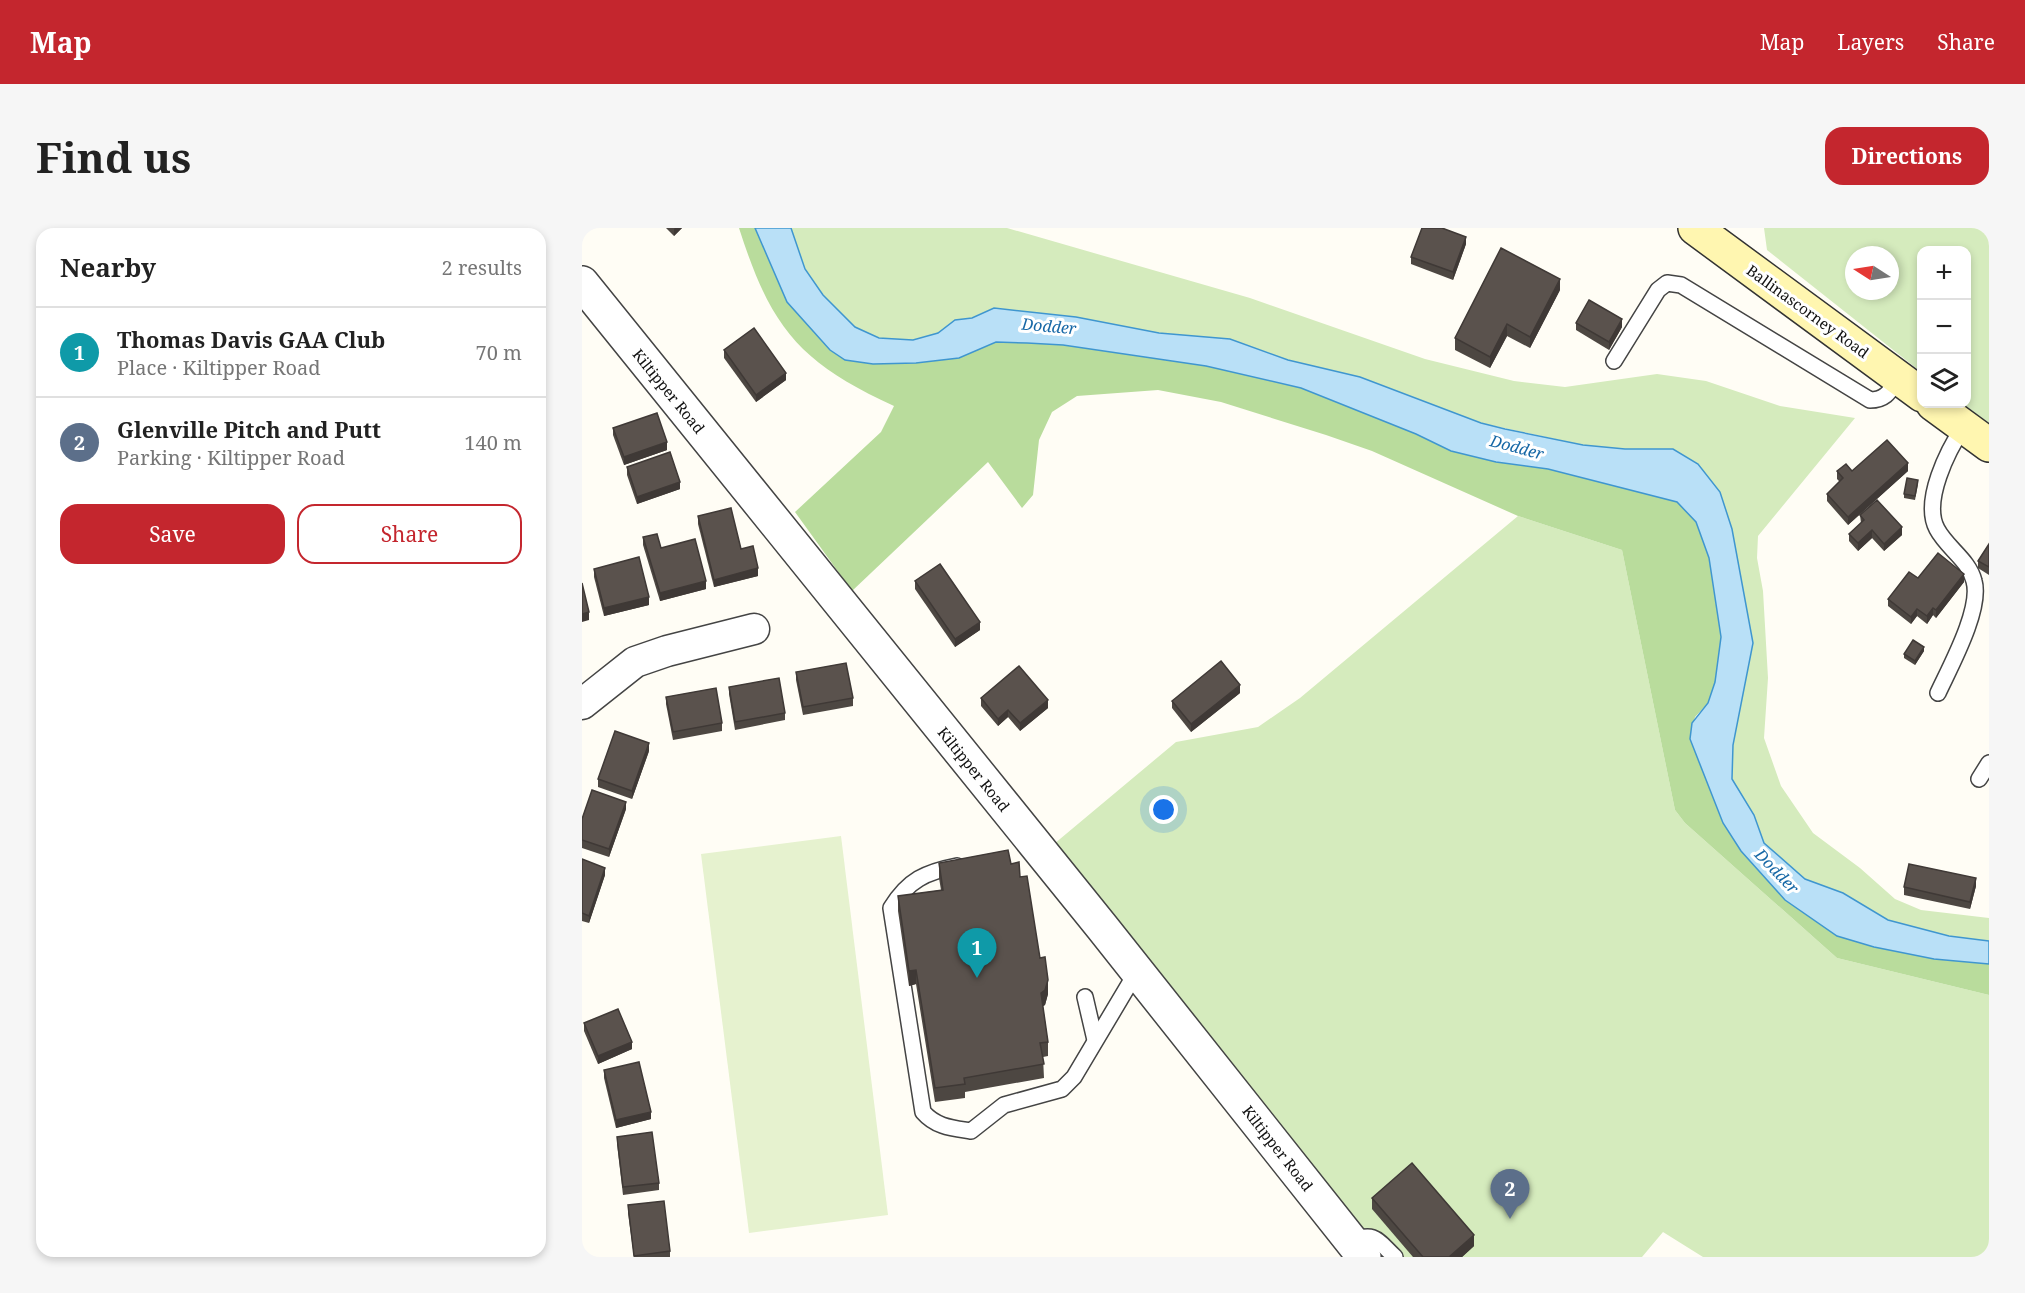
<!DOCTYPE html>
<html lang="en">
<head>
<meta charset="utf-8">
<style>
	body { margin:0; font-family:"Noto Serif",serif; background:#f6f6f6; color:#222 }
	.controls { position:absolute; right:18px; top:18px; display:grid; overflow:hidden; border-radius:12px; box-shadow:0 3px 9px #0003 }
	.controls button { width:54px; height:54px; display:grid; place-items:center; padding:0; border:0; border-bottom:2px solid #e0e0e0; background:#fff; color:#222; font:30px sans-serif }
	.compass { position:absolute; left:1263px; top:18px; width:54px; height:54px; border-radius:50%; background:#fff; box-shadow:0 3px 9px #0003; rotate:282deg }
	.you { position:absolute; left:582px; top:582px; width:21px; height:21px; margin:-15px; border:4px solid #fff; border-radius:50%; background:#1a73e8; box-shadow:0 0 0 9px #1a73e833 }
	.badge { display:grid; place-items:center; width:39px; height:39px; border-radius:50%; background:#c4262e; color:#fff; font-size:20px; font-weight:700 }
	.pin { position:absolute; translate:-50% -50px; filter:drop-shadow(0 2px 3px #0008) }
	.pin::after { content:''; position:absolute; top:32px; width:21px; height:18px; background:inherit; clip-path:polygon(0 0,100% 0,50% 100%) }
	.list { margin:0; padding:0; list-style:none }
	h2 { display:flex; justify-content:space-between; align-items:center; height:78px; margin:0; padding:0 24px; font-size:26px }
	h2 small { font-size:20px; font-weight:400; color:#767676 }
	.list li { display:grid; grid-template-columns:39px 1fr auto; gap:18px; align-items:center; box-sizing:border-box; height:90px; padding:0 24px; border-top:2px solid #e0e0e0 }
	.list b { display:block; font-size:22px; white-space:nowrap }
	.list p { margin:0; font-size:20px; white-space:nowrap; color:#767676 }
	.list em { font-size:20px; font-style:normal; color:#767676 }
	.actions { display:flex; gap:12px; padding:18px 24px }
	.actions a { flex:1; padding:14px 0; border:2px solid #c4262e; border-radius:18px; text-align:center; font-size:21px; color:#c4262e }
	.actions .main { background:#c4262e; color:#fff }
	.icon { flex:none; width:33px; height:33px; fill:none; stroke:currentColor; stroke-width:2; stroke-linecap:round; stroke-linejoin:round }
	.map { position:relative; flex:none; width:1407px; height:1029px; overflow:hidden; border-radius:18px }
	header { display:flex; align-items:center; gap:36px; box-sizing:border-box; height:84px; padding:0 30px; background:#c4262e; color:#fff }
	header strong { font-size:28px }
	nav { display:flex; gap:33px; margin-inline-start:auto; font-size:21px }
	.intro { display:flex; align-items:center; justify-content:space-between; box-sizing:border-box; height:144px; padding:0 36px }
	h1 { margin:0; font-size:42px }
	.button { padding:15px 27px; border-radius:18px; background:#c4262e; color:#fff; font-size:21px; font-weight:700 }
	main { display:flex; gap:36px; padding:0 36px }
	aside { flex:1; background:#fff; border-radius:18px; box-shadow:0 3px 9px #0003 }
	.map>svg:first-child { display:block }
	.green { fill:#d5ebbd; fill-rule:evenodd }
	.forest { fill:#b9dc9c }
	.pitch { fill:#e6f2cf }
	.water { fill:#b9e0f7; stroke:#3f96cf; stroke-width:1.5 }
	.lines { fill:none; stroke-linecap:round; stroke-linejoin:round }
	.service-casing { stroke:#444; stroke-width:18 }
	.minor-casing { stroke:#444; stroke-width:33 }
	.tertiary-casing { stroke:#444; stroke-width:36 }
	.secondary-casing { stroke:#333; stroke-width:36 }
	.service { stroke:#fff; stroke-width:15 }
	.minor { stroke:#fff; stroke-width:30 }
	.tertiary { stroke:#fff; stroke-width:33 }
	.secondary { stroke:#fff6b0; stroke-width:33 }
	.wall { fill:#4d4742 }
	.shaded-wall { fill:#3f3936 }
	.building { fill:#5a524d; stroke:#3f3936; stroke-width:1.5 }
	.labels { text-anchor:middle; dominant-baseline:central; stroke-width:6; stroke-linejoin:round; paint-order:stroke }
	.street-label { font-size:15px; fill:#111; stroke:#fff }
	.water-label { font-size:16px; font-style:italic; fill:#1768a6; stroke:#fff }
</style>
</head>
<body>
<header>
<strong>Map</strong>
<nav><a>Map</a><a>Layers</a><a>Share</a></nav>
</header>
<div class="intro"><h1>Find us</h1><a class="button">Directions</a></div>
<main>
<aside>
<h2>Nearby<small>2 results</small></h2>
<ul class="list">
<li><span class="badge" style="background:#0f9aa8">1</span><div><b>Thomas Davis GAA Club</b><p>Place · Kiltipper Road</p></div><em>70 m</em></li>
<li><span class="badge" style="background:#5c6f8a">2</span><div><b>Glenville Pitch and Putt</b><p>Parking · Kiltipper Road</p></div><em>140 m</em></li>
</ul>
<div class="actions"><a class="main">Save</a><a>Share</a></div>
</aside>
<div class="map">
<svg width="1407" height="1029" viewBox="0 0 1407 1029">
	<rect width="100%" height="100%" fill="#fffdf5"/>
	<g class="green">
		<path d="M209,0H425L668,70L843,131L932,153L983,159L1075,146L1124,153L1198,178L1273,190L1176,308L1175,330L1181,363L1186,450L1182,510L1199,558L1231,605L1278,640L1313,671L1339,682L1407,690V713L1367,708L1306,692L1261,665L1223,651L1182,615L1172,587L1150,551L1151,517L1171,415L1150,301L1138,264L1116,236L1091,221H1043L1001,217L899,195L778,149L706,132L648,111L577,105L412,80L390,90L373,92L356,105L330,112L297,110L273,99L241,67L223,41Z"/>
		<path d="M1182,0H1407V196L1380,176H1384V22H1340L1339,144L1185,22ZM1272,27H1308V63H1272Z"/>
		<path d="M936,288L1040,322L1093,582L1103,595L1255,730L1407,767V1026L1401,1029H1121L1081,1004L1060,1029H800L472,616L594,514L676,499L718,470Z"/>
	</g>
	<path class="forest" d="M157,0H173L205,74L248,122L263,132L291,136L334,135L377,130L414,114L445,115L481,117L624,138L719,160L834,206L869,223L914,234L966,241L1095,274L1114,294L1127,330L1139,409L1133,454L1126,475L1113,489L1108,511L1141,595L1159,623L1203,672L1292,719L1352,731L1407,736V767L1255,730L1103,595L1093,582L1040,322L936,288L790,223L744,207L639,174L576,162L495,168L470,184L457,212L451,267L440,280L406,234L270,363L213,284L299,204L312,178C217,134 189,100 157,0Z"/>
	<path class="pitch" d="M259,608L306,987L167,1005L119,626Z"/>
	<path class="water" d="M173,0H209L223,41L241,67L273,99L297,110L331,112L356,105L373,92L390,90L412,80L494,89L577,105L648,111L706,132L778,149L899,195L923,201L1001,217L1043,221H1091L1116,236L1138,264L1150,301L1171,415L1151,517L1150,551L1172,587L1182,615L1223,651L1261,665L1306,692L1367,708L1407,713V736L1352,731L1292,719L1255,708L1203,672L1159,623L1141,595L1108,511L1110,495L1126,475L1133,454L1139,409L1127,330L1114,294L1095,274L966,241L914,234L869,223L834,206L719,160L624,138L481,117L445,115L414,114L377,130L334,135L291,136L263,132L248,122L205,74Z"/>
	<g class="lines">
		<g class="service-casing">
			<g id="service">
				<path d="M1032,133L1076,62L1085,55L1099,57L1288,172C1304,172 1308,163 1317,150"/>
				<path d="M1356,465C1368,439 1400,381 1392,353C1387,332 1365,320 1355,301C1340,273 1366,222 1382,198"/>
				<path d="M1397,551L1407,535"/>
				<path d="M375,638C344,644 326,652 309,680L341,884C354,899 370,900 389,903L422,877L480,861L492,849L555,743"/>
				<path d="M503,769L513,812"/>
				<path d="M770,1013C793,1003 796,1013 813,1029"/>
			</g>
		</g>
		<g class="minor-casing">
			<path id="minor" d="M0,476L53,434L85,423L172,401"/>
		</g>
		<g class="tertiary-casing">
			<path id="tertiary" d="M0,55L520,699L782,1029"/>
		</g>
		<g class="secondary-casing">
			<g id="secondary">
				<path d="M1113,0L1340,167"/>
				<path d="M1351,176L1407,217"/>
			</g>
		</g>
		<use href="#service" class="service"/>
		<use href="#minor" class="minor"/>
		<use href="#tertiary" class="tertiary"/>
		<use href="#secondary" class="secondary"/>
	</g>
	<g class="wall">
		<path d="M84,0H100L92,8Z"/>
		<path d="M884,16L871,52L829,36V29Z"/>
		<path d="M978,62L948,120L925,108L908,140L873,122V110Z"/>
		<path d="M994,95L1040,99L1027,122L994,102Z"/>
		<path d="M142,122L204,152L174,174L142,130Z"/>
		<path d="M31,200L85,222L42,237L31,207Z"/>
		<path d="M45,239L98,261L55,276L45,247Z"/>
		<path d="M1255,243H1326L1266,297L1245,273V266L1258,254L1255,251Z"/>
		<path d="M1336,256L1333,272L1322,270V266Z"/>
		<path d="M1278,287L1320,307L1302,323L1290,310L1276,323L1267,313V306L1279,295Z"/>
		<path d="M116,288L159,321L176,348L132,359L116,296Z"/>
		<path d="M61,309L79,320L124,361L78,373L61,317Z"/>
		<path d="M1407,316V347L1396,340V333Z"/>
		<path d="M12,341L67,377L22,388L12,349Z"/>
		<path d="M1336,350L1382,354L1354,390L1351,387L1345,396L1335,388L1329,396L1306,378V371Z"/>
		<path d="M333,353L398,402L373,419L333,361Z"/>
		<path d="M1342,423L1333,437L1322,430V426Z"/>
		<path d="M214,444L271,470V478L221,487L214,452Z"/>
		<path d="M147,459L203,485V492L153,502L147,466Z"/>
		<path d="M658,465L609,504L590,480V473Z"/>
		<path d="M84,469L140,495V503L91,512L84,476Z"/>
		<path d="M399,470L466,480L438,503L426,489L416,498L399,478Z"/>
		<path d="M67,523L50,571L16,559V551Z"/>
		<path d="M44,581L27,629L0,620V591Z"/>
		<path d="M0,631L23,647L7,695L0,693Z"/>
		<path d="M357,635L429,636L438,649L466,766L463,777L461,778L466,814V828L461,829L462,850L383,864V870L353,874L334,756L327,758L316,683V668L359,662L357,650Z"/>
		<path d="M1394,658L1388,681L1322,667V659Z"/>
		<path d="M2,795L50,821L16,836L2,803Z"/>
		<path d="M22,842L69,891L34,900L22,850Z"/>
		<path d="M35,909L77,955V962L41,967L35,916Z"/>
		<path d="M790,970L892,1018L880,1029H831L790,981Z"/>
		<path d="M46,977L88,1023V1029H52L46,985Z"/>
	</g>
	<g class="shaded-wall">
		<path d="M93,0H100L92,8V1Z"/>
		<path d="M884,9V16L871,52V44Z"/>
		<path d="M978,51V62L948,120V109Z"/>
		<path d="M1040,91V99L1027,122V114Z"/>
		<path d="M925,96V108L908,140V129Z"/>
		<path d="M204,145V152L174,174V167Z"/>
		<path d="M85,214V222L42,237V229Z"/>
		<path d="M1326,235V243L1266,297V289Z"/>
		<path d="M98,254V261L55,276V269Z"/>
		<path d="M1320,299V307L1302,323V316Z"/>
		<path d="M1290,302V310L1276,323V315Z"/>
		<path d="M176,340V348L132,359V352Z"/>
		<path d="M1382,346V354L1354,390V382Z"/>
		<path d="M124,353V361L78,373V365Z"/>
		<path d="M67,369V377L22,388V380Z"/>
		<path d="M1351,380V387L1345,396V388Z"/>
		<path d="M1335,381V388L1329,396V389Z"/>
		<path d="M7,384V392L0,394V386Z"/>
		<path d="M398,394V402L373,419V411Z"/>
		<path d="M1342,419V423L1333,437V433Z"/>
		<path d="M658,457V465L609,504V496Z"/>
		<path d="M466,472V480L438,503V495Z"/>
		<path d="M426,482V489L416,498V491Z"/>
		<path d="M67,515V523L50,571V563Z"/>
		<path d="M44,574V581L27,629V621Z"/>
		<path d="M23,640V647L7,695V688Z"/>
		<path d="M1394,650V658L1388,681V674Z"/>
		<path d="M334,742V756L327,758V743Z"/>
		<path d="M466,752V766L463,777L459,779V765Z"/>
		<path d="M50,814V821L16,836V828Z"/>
		<path d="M69,884V891L34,900V892Z"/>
		<path d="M892,1007V1018L880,1029H867Z"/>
	</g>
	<g class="building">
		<path d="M840,0H860L884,9L871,44L829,29Z"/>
		<path d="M919,20L978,51L948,109L925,96L908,129L873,110Z"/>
		<path d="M1007,72L1040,91L1027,114L994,95Z"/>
		<path d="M172,100L204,145L174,167L142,122Z"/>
		<path d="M75,185L85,214L42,229L31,200Z"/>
		<path d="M1305,212L1326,235L1266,289L1245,266L1261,250L1255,243L1264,236L1270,243Z"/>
		<path d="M88,224L98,254L55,269L45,239Z"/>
		<path d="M1325,250L1336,252L1333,268L1322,266Z"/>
		<path d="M1295,272L1320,299L1302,316L1290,302L1276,315L1267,306L1282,292L1278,287Z"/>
		<path d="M149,280L159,321L171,318L176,340L132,352L116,288Z"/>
		<path d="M75,306L79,320L113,311L124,353L78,365L61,309Z"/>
		<path d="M1407,316V339L1396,333Z"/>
		<path d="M1356,325L1382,346L1354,382L1351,380L1345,388L1335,381L1329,389L1306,371L1327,344L1336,350Z"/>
		<path d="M57,329L67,369L22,380L12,341Z"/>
		<path d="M358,336L398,394L373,411L333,353Z"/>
		<path d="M0,355L7,384L0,386Z"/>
		<path d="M1331,412L1342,419L1333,433L1322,426Z"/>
		<path d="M639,433L658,457L609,496L590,473Z"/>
		<path d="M264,435L271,470L221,479L214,444Z"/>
		<path d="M437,438L466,472L438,495L426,482L416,491L399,470Z"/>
		<path d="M197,450L203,485L153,494L147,459Z"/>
		<path d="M134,460L140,495L91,504L84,469Z"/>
		<path d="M33,503L67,515L50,563L16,551Z"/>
		<path d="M10,562L44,574L27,621L0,612V591Z"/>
		<path d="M426,622L429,636L437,634L438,649L445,648L458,730L463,729L466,752L463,762L459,765L466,814L458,815L462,836L382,850L383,856L353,860L334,742L327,743L316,668L361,662L357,635Z"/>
		<path d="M0,631L23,640L7,688L0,685Z"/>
		<path d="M1327,636L1394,650L1388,674L1322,659Z"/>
		<path d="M36,781L50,814L16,828L2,795Z"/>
		<path d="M57,834L69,884L34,892L22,842Z"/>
		<path d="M70,904L77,955L41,959L35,909Z"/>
		<path d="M830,935L892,1007L867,1029H841L790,970Z"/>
		<path d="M82,973L88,1023L52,1028L46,977Z"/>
	</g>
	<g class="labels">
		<g class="street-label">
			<text transform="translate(1226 83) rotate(36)">Ballinascorney Road</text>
			<text transform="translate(87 163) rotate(51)">Kiltipper Road</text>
			<text transform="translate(392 541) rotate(51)">Kiltipper Road</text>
			<text transform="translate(696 920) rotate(52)">Kiltipper Road</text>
		</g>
		<g class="water-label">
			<text transform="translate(467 98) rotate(5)">Dodder</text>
			<text transform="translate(935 219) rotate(15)">Dodder</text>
			<text transform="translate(1195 643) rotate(46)">Dodder</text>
		</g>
	</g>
</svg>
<div class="controls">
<button>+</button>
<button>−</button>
<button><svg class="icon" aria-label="layers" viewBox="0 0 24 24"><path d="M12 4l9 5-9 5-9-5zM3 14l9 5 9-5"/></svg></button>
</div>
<svg class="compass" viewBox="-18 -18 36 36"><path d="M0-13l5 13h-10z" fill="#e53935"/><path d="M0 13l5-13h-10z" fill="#767676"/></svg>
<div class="you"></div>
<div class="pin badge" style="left:395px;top:750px;background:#0f9aa8">1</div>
<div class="pin badge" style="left:928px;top:991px;background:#5c6f8a">2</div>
</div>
</main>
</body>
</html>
